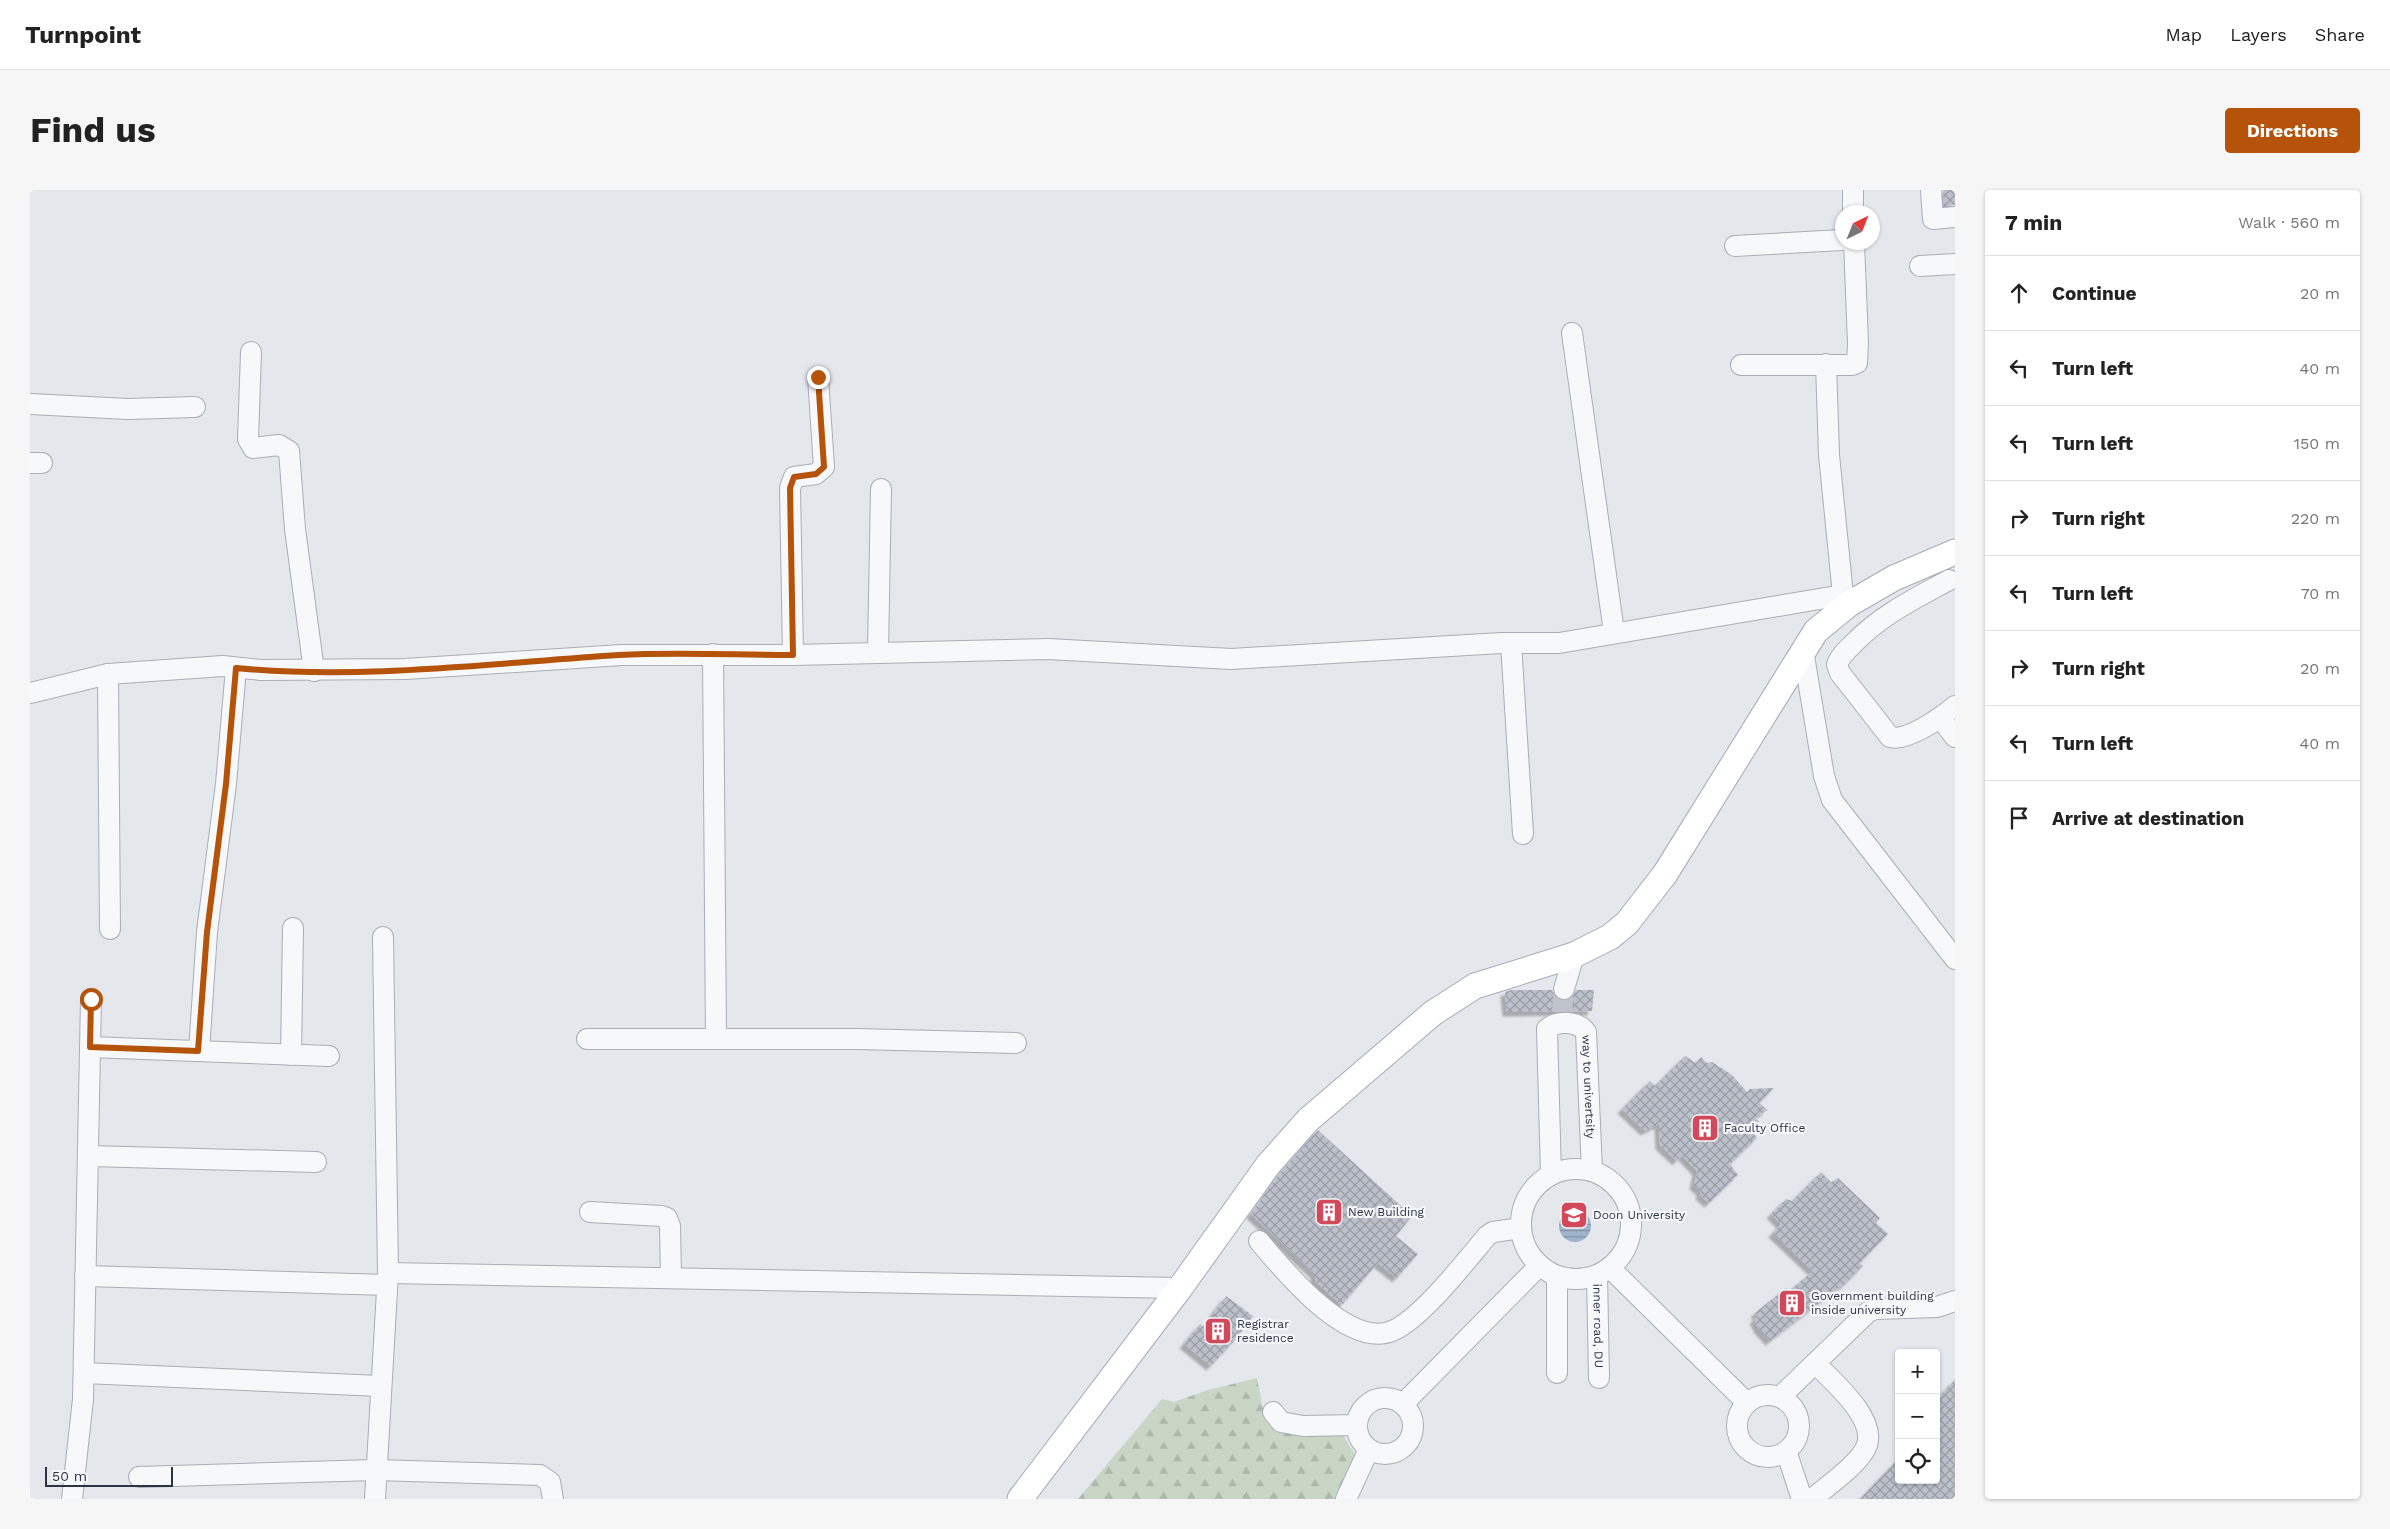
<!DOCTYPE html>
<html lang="en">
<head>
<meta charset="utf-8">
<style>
	body { margin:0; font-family:"Work Sans",sans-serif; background:#f6f6f6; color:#222 }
	.controls { position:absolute; right:15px; bottom:15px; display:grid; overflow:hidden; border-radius:5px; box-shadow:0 1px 4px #0004 }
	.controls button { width:45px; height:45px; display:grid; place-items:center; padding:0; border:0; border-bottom:1px solid #e0e0e0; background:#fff; color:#222; font:25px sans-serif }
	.compass { position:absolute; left:1805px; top:15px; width:45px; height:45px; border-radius:50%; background:#fff; box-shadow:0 1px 4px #0004; rotate:43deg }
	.scale { position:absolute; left:15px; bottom:12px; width:128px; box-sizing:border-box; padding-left:5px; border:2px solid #2b3445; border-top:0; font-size:14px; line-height:18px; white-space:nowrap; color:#2b3445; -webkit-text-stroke:4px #f4f6f9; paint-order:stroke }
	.stop { position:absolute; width:15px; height:15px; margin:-11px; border:4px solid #b45309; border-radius:50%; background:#fff }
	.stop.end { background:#b45309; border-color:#fff; box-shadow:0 1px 5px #0008 }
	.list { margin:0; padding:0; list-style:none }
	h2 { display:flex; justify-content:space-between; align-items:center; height:65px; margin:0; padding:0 20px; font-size:21px }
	h2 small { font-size:16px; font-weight:400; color:#767676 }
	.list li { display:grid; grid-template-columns:32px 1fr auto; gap:15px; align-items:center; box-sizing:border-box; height:75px; padding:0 20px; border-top:1px solid #e0e0e0 }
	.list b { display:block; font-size:19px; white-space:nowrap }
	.list em { font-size:16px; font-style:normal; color:#767676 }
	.icon { flex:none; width:28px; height:28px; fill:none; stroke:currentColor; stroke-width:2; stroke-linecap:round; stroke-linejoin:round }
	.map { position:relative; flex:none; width:1925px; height:1309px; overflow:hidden; border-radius:5px }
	header { display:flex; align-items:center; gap:30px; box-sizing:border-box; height:70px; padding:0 25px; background:#fff; border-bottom:1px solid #e0e0e0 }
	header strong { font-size:24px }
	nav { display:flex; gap:28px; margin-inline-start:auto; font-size:18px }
	.intro { display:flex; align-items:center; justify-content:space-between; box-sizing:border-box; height:120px; padding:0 30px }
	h1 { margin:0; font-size:35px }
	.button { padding:12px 22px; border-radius:5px; background:#b45309; color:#fff; font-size:18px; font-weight:700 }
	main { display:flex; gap:30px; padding:0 30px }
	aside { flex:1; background:#fff; border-radius:5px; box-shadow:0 1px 4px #0004 }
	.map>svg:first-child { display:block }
	.forest { fill:url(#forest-firs) }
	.water { fill:url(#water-rules) }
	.building { fill:url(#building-cross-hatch); filter:url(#shadow) }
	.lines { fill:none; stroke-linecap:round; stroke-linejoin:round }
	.minor-tunnel { stroke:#bfc3cb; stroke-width:20; stroke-dasharray:20 10; stroke-linecap:butt }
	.minor-casing { stroke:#a9aeb7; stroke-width:22 }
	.major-casing { stroke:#a3abb8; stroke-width:27 }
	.minor { stroke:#f7f8fa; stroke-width:20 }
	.major { stroke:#fff; stroke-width:25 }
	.route { stroke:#b45309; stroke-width:6 }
	.labels { text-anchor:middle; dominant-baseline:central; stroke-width:4.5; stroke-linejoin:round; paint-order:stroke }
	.street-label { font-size:12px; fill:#2b3445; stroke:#f4f6f9 }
	.poi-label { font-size:12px; fill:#2b3445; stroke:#f4f6f9; text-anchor:start }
</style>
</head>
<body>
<header>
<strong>Turnpoint</strong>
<nav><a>Map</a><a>Layers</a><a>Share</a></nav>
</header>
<div class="intro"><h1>Find us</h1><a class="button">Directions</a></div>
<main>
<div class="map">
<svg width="1925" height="1309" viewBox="0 0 1925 1309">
	<defs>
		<pattern id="forest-firs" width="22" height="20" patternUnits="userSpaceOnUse" patternTransform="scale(1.25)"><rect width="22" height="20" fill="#c9d6c5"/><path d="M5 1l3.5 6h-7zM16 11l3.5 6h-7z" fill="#adb8ab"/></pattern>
		<pattern id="water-rules" width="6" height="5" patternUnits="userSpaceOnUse" patternTransform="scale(1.25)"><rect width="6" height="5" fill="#9fb4cc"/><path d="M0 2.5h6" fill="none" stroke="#8293a7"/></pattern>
		<pattern id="building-cross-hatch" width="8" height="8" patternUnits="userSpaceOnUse" patternTransform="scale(1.25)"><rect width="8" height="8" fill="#bbc0ca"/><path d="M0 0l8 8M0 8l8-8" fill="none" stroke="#989da6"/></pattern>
		<filter id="shadow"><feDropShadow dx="-4.5" dy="4.5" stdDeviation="1" flood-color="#0004"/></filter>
	</defs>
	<rect width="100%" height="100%" fill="#e4e7ec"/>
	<path class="forest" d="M1227,1188L1233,1220L1259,1241L1313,1245L1327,1268L1307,1309H1048L1132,1209L1144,1212L1178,1200Z"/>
	<circle class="water" cx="1545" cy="1036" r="16"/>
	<g class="building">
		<path d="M1913,0H1925V15L1914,16Z"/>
		<path d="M1481,800H1522L1526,808L1536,811L1542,807L1546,800H1564L1562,821L1477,822L1475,802Z"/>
		<path d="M1655,866L1666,873L1671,867L1677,873L1682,872L1702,885L1717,902L1720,899L1744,898L1729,913L1738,920L1725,927L1729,932L1721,940L1727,948L1700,974L1708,985L1679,1013L1670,1005L1671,1001L1664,995L1667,981L1652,965L1647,971L1630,955L1629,934L1615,941L1592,919L1620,891L1625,896Z"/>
		<path d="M1288,940L1382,1026L1366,1046L1388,1064L1367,1088L1348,1073L1312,1115L1285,1091V1084L1221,1024L1249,984Z"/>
		<path d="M1791,982L1801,992L1808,988L1850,1028L1846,1033L1858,1044L1830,1073L1833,1076L1813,1096L1812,1095L1740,1151L1729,1139L1724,1129L1728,1127L1725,1123L1756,1098L1759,1101L1783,1081L1743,1043L1751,1034L1741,1024L1756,1009L1762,1011Z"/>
		<path d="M1196,1106L1223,1126L1206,1149L1181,1176L1154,1154L1170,1134L1186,1144L1184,1122Z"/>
		<path d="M1925,1189V1309H1830L1869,1268V1290H1906V1211Z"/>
	</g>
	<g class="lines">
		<path class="minor-tunnel" d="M1532,822L1534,799"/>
		<g class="minor-casing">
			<g id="minor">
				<path d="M1901,0L1903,29L1925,27"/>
				<path d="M1823,22V0"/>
				<path d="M1705,56L1812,50"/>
				<path d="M1890,76L1925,74"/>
				<path d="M1542,143L1584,442"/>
				<path d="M221,162L218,249L223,258L249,255L259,261L265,339L284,481"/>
				<path d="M1796,174L1799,265L1813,405L1819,414"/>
				<path d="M1711,175H1822L1827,173L1828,153L1824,52"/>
				<path d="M0,214L98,219L165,217"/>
				<path d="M0,273H12"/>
				<path d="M1919,390C1884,409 1851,425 1823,454C1817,460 1809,467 1807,475L1810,483L1860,547C1877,552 1912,527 1925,516"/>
				<path d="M1481,453L1493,644"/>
				<path d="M1773,460L1794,586L1802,610L1925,769"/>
				<path d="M848,462L851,299"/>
				<path d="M683,464L686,849"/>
				<path d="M763,465L760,298L764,287L786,284L794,277L788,187"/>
				<path d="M78,484L80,739"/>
				<path d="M0,503L78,484L193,476L231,480L375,479L592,465H763L1018,459L1201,469L1471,453H1529L1813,405"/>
				<path d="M1910,528L1925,547"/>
				<path d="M1534,799L1544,765"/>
				<path d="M557,849H827L986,853"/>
				<path d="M60,857L299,866"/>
				<path d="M169,861L177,742L196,594L206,478"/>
				<path d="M261,865L263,738"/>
				<path d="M59,966L286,972"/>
				<circle cx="1546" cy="1034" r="55"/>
				<path id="s1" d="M1521,985L1517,839C1527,830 1548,831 1556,842L1562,981"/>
				<path d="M560,1022L632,1026L637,1028L640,1036L641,1088"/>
				<path d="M1229,1051C1254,1081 1318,1159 1362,1141C1391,1129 1436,1071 1457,1046L1463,1042L1491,1038"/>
				<path d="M1580,1078L1717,1213"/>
				<path d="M358,1083L1150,1098"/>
				<path id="s2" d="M1567,1085L1569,1188"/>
				<path d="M55,1086L357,1095"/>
				<path d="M54,1183L350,1196"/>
				<path d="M1527,1183V1086"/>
				<circle cx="1738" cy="1236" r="31"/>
				<path d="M1750,1207L1838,1122L1845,1119L1907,1117L1925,1111"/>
				<circle cx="1355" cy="1236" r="28"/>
				<path d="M1373,1214L1510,1075"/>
				<path d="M1243,1222L1251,1232L1273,1236L1327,1235"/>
				<path d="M1756,1261L1772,1309"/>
				<path d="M109,1287L345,1280L510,1285L520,1292L523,1309"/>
				<path d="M42,1309L53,1209L61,809"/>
				<path d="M345,1309L358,1083L353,747"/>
				<path d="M1316,1309L1339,1259"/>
				<path d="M1782,1309C1797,1296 1831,1273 1837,1255C1846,1227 1802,1191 1785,1173"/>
			</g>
		</g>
		<g class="major-casing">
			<path id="major" d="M990,1309L1150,1098L1238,975L1278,930L1403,823L1445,796L1544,765L1580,747L1597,733L1635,684L1786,441L1819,414L1864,388L1925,362"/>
		</g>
		<use href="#minor" class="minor"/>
		<use href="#major" class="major"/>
	</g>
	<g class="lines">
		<path class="route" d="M61,809L60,857L168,861L177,742L196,594L206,478C332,490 463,473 589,465C647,462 705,465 763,465L760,298L764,287L786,284L794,277L788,187"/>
	</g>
	<defs>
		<g id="building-square" transform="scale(1.4375)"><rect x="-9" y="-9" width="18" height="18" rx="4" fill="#d1495b" stroke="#f4f6f9"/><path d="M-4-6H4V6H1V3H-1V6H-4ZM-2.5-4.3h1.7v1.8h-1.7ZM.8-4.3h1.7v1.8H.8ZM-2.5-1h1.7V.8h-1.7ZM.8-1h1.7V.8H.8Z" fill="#fff"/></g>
		<g id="university-square" transform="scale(1.4375)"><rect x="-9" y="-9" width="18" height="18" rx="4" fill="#d1495b" stroke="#f4f6f9"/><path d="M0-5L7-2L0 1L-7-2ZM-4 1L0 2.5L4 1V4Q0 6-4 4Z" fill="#fff"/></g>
	</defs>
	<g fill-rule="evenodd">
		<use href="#building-square" x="1675" y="938"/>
		<use href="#building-square" x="1299" y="1022"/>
		<use href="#university-square" x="1544" y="1025"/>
		<use href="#building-square" x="1762" y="1113"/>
		<use href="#building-square" x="1188" y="1141"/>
	</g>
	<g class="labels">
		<g class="street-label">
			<text stroke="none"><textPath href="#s1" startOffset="244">way to univertsity</textPath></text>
			<text stroke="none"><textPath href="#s2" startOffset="51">inner road, DU</textPath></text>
		</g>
		<g class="poi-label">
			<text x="1694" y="938">Faculty Office</text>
			<text x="1318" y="1022">New Building</text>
			<text x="1563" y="1025">Doon University</text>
			<text x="1781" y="1106">Government building<tspan x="1781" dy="14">inside university</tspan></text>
			<text x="1207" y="1134">Registrar<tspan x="1207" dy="14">residence</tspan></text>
		</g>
	</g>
</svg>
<div class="controls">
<button>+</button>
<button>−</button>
<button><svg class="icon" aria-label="locate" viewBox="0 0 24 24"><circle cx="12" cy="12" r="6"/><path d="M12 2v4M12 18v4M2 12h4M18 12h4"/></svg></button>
</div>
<svg class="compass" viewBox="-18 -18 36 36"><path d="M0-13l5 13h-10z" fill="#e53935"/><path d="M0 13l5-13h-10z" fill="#767676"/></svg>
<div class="scale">50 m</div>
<div class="stop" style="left:61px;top:809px"></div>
<div class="stop end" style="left:788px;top:187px"></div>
</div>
<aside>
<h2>7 min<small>Walk · 560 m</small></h2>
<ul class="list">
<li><svg class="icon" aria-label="ahead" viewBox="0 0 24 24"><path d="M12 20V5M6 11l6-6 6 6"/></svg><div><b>Continue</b></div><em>20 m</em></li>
<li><svg class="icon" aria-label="left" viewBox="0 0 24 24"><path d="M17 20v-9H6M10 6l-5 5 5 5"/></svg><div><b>Turn left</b></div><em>40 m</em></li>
<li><svg class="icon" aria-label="left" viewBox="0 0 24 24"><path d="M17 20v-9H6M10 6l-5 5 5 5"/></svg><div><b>Turn left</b></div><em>150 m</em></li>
<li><svg class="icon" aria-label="right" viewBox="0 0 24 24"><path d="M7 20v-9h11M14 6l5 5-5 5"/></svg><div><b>Turn right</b></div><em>220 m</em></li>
<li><svg class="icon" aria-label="left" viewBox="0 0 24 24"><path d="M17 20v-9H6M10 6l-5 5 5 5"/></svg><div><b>Turn left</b></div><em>70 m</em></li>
<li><svg class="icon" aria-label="right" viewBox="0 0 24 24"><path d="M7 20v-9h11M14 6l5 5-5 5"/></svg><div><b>Turn right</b></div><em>20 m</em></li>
<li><svg class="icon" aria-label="left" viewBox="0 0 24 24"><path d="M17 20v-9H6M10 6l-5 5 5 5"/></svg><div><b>Turn left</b></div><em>40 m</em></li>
<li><svg class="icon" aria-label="arrive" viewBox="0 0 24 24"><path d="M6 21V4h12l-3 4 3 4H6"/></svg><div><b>Arrive at destination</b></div></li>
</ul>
</aside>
</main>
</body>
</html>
